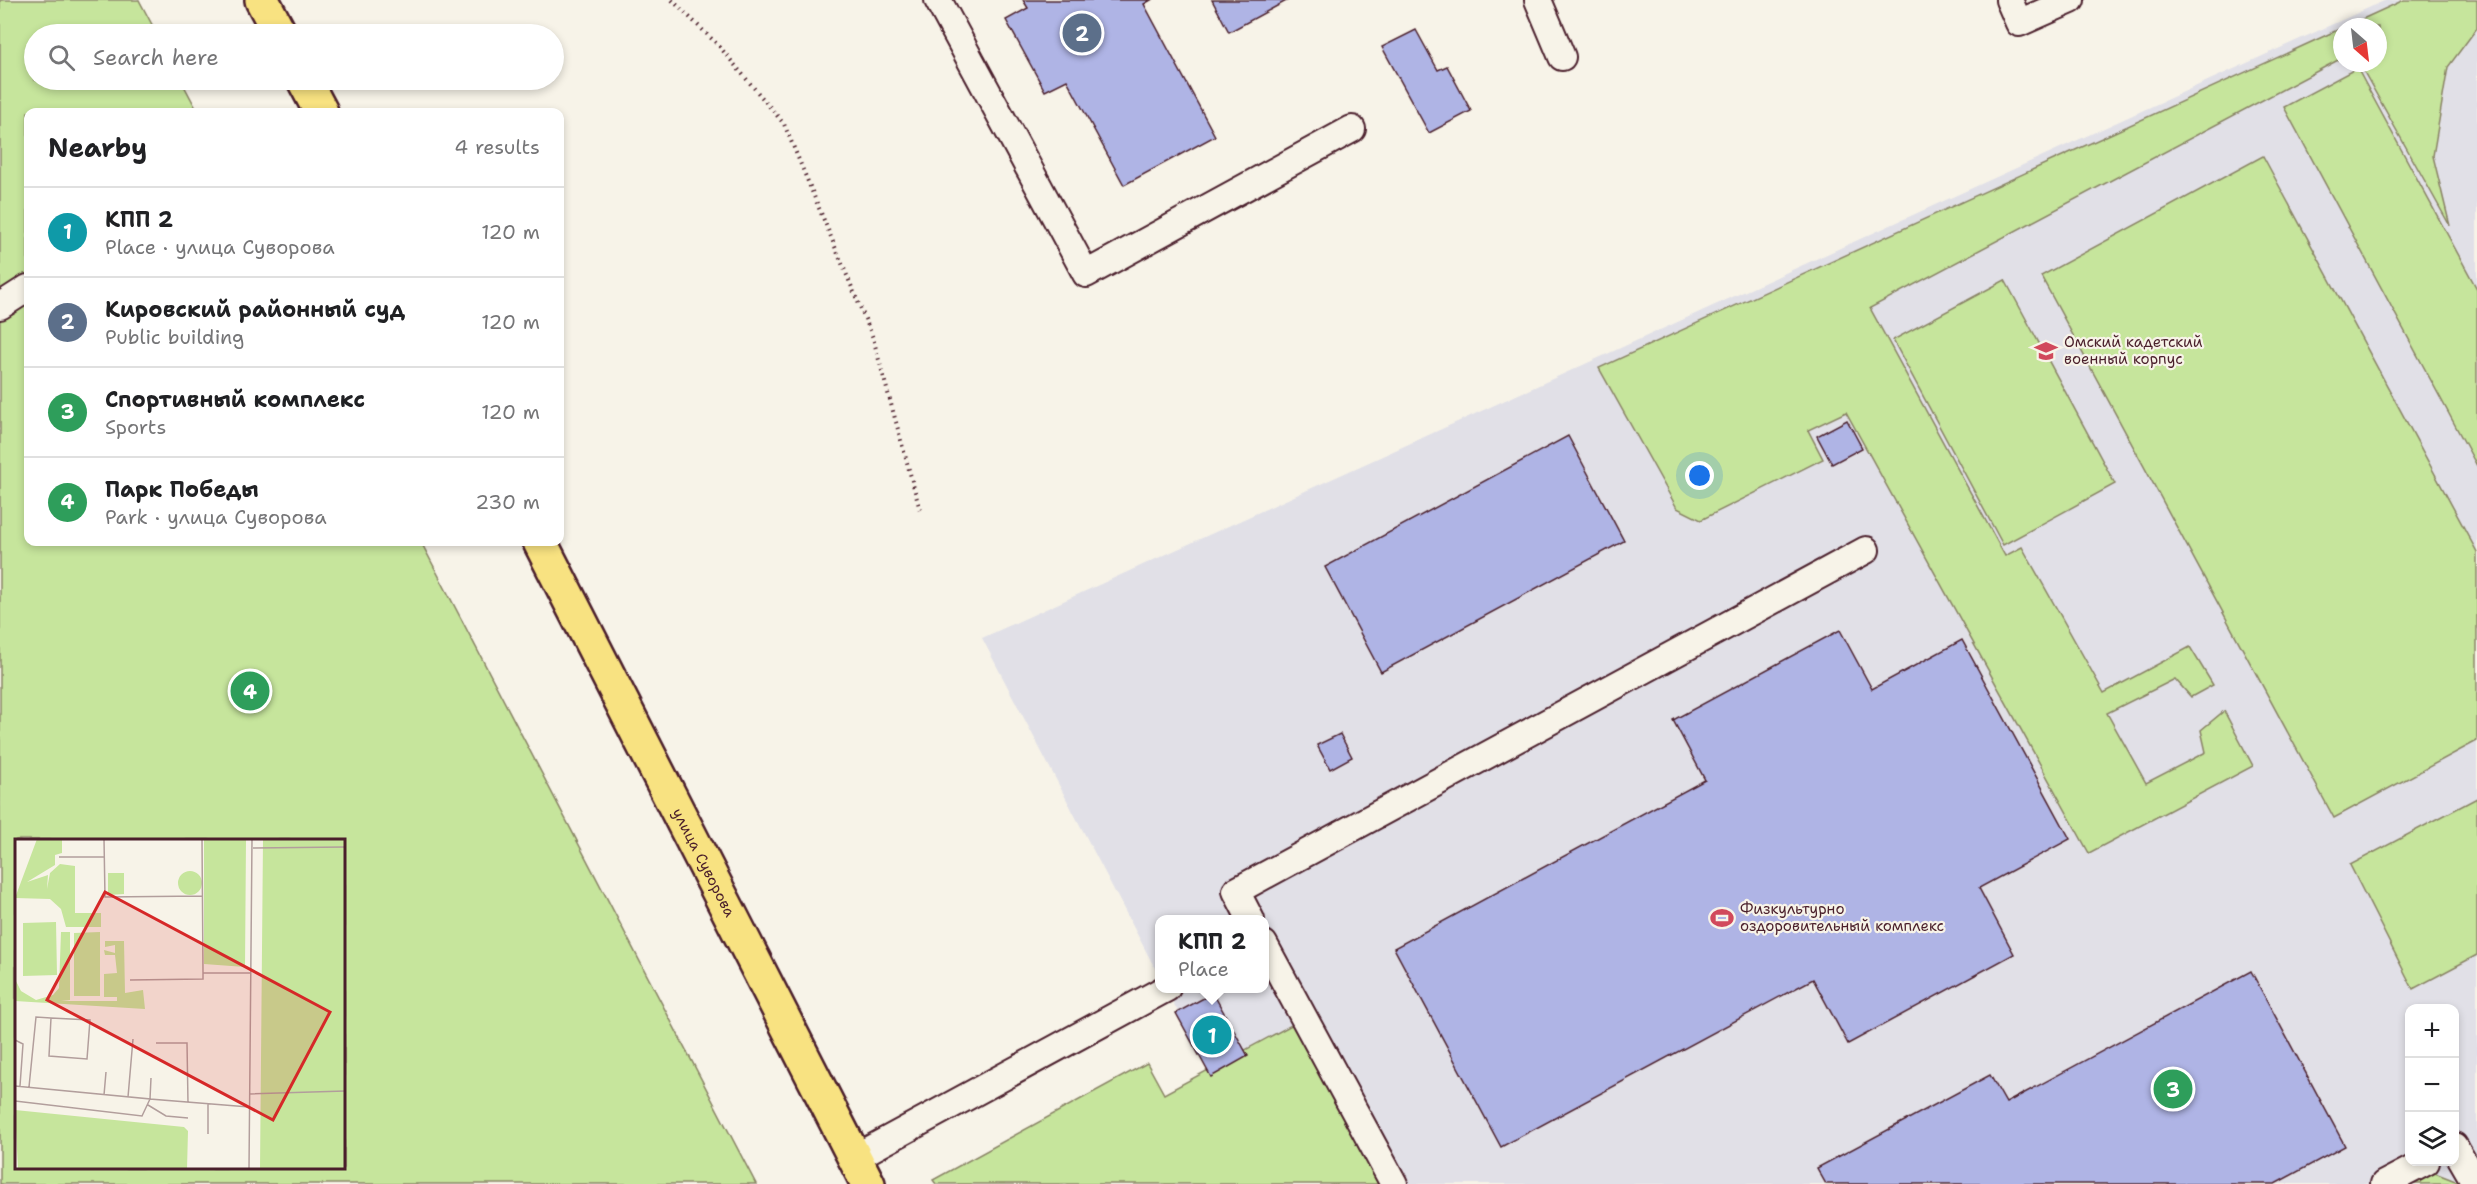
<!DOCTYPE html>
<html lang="en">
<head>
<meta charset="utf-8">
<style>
	body { margin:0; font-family:"Shantell Sans",sans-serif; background:#f2f2f2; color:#202124 }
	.controls { position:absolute; right:18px; bottom:18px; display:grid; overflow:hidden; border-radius:12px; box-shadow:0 3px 9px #0003 }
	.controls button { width:54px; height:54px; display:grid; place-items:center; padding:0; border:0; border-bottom:2px solid #e0e0e0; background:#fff; color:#202124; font:30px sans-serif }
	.compass { position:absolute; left:2333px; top:18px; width:54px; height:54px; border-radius:50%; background:#fff; box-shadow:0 3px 9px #0003; rotate:152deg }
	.you { position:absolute; left:1700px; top:476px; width:21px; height:21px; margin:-15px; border:4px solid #fff; border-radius:50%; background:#1a73e8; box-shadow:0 0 0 9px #1a73e833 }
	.badge { display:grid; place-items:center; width:39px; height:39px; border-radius:50%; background:#7c3aed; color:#fff; font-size:20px; font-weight:700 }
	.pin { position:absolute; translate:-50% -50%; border:3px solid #fff; box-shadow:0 2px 6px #0006 }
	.popup { position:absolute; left:1155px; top:915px; width:114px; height:78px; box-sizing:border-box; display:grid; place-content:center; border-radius:12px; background:#fff; filter:drop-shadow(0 2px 4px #0005); font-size:20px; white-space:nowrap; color:#757577 }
	.popup b { font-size:22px; color:#202124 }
	.popup::after { content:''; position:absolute; left:50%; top:100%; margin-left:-12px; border:12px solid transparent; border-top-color:#fff }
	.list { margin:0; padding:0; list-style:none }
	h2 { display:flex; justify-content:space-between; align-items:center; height:78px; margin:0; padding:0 24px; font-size:26px }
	h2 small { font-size:20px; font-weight:400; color:#757577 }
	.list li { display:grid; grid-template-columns:39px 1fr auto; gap:18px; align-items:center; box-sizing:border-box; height:90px; padding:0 24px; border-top:2px solid #e0e0e0 }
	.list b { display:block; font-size:22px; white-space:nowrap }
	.list p { margin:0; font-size:20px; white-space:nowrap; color:#757577 }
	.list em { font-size:20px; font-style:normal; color:#757577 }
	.icon { flex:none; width:33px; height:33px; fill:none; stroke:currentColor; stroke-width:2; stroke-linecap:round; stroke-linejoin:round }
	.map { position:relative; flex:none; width:2477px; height:1184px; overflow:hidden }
	.search { position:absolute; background:#fff; box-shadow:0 3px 9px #0003; left:24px; top:24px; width:540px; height:66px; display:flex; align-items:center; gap:15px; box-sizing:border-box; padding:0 21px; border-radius:33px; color:#757577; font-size:22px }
	.panel { position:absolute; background:#fff; box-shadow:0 3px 9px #0003; left:24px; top:108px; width:540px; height:438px; border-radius:12px }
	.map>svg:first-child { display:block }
	.built { fill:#e1e0e7; fill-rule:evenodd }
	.green { fill:#c6e59c; stroke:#888264; stroke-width:1.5; fill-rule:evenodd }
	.building { fill:#afb4e5; stroke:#4a1f2b; stroke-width:1.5 }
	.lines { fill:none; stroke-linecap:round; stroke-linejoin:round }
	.lane-casing { stroke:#4a1f2b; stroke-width:30 }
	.primary-casing { stroke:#4a1f2b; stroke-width:38 }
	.path { stroke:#4a1f2b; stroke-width:4; stroke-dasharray:1.5 4.5; stroke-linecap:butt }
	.lane { stroke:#f7f3e8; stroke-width:26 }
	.primary { stroke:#f8e281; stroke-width:33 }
	.labels { text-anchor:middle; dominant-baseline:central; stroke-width:4.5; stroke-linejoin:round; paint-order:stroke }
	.poi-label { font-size:15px; fill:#4a1f2b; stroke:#f7f3e8; text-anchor:start }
	.street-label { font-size:15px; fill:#4a1f2b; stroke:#f7f3e8 }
	.inset-road { fill:none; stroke:#b29e9c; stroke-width:1.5 }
	.view { fill:#d62828; fill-opacity:0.15; stroke:#d62828; stroke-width:3 }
	.inset-edge { fill:none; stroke:#4a1f2b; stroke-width:3 }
</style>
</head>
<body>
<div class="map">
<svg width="2477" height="1184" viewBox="0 0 2477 1184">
	<rect width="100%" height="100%" fill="#f7f3e8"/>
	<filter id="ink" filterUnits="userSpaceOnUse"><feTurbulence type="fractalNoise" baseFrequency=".0167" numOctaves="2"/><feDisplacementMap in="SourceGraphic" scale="12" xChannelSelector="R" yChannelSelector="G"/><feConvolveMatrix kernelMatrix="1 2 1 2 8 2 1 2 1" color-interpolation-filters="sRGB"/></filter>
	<g filter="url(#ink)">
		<path class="built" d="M2386,0H2477V1184H1268L1166,989L1264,988V920H1160L1159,976L982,638ZM2342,27H2378V63H2342ZM2410,1008H2454V1162H2410Z"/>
		<g class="green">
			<path d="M0,0H139L157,34H34V80H181L198,112H28V542H421L756,1184H0ZM16,840H344V1168H16Z"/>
			<path d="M2404,0H2477V28L2448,67L2433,156L2450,226L2359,63H2378V27H2345Z"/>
			<path d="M2342,28V58L1870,308L2005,556L2022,547L2104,693L2190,647L2213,685L2191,697L2175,679L2107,713L2146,783L2206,752L2201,730L2224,711L2253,766L2089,853L1846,412L1808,430L1823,459L1701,520L1677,508L1599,368Z"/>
			<path d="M2357,68L2477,289V466L2284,107Z"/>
			<path d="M2263,156L2477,552V741L2334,818L2041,276Z"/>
			<path d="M2005,280L2115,484L2003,545L1893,340Z"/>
			<path d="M2477,798V955L2413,989L2350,865Z"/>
			<path d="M1297,1022L1383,1184H936L933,1180L1147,1063L1164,1094Z"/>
			<path d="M2435,1173L2463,1184H2406Z"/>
		</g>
		<g class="building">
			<path d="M1023,0H1151L1144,4L1215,136L1124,185L1067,80L1045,91L1006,20L1028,8Z"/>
			<path d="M1212,0H1288L1229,32Z"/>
			<path d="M1416,30L1438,70L1447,66L1471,111L1429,133L1382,47Z"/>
			<path d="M1847,420L1862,448L1832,464L1817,436Z"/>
			<path d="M1568,436L1624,541L1381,672L1325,567Z"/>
			<path d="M1840,630L1872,689L1962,640L2070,839L1979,888L2014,954L1848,1044L1813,979L1501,1147L1394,948L1705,780L1673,720Z"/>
			<path d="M1340,734L1352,757L1330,769L1317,745Z"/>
			<path d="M2251,971L2345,1146L2275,1184H1826L1817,1168L1990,1075L2006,1103Z"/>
			<path d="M1213,993L1248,1056L1211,1077L1176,1013Z"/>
		</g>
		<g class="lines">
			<g class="lane-casing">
				<g id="lane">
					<path d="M938,0L1086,274L1352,129"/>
					<path d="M1538,0L1562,57"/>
					<path d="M2009,0L2019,23L2071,0"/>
					<path d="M0,306L28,288"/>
					<path d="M1251,920L1236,891L1866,550"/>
					<path d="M1264,944L1394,1184"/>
					<path d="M2454,1146L2476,1184"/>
					<path d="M854,1158L1167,988"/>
					<path d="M2384,1184L2426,1162"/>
				</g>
			</g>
			<g class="primary-casing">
				<g id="primary">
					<path d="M262,0L280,34"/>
					<path d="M304,80L321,112"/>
					<path id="s1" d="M540,542L868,1184"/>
				</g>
			</g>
			<path class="path" d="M672,0L719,46L784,124L873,338L920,510"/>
			<use href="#lane" class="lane"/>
			<use href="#primary" class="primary"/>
		</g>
	</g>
	<defs>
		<g id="school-bare" transform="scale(1.8)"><path d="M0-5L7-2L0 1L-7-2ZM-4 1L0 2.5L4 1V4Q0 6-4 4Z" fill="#d1495b" stroke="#f7f3e8" stroke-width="2.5" paint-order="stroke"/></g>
		<g id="stadium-bare" transform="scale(1.8)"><path d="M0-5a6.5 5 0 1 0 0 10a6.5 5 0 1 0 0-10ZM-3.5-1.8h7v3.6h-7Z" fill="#d1495b" stroke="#f7f3e8" stroke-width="2.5" paint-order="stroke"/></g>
	</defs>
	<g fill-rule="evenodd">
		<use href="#school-bare" x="2046" y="351"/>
		<use href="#stadium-bare" x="1722" y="918"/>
	</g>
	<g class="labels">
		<g class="poi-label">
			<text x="2064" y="342">Омский кадетский<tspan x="2064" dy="17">военный корпус</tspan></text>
			<text x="1740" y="909">Физкультурно<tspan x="1740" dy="17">оздоровительный комплекс</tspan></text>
		</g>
		<g class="street-label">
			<text stroke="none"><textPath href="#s1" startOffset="360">улица Суворова</textPath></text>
		</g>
	</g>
	<g transform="translate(15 839)">
		<rect width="330" height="330" fill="#f7f3e8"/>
		<path d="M22,0H47V14L40,16V26L12,43L33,36L32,50L35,34L45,25L60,27V74H86V88H51L46,70L35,60L0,59ZM189,0H231L230,128L189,125ZM248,0H330V330H245ZM163 44a12 12 0 1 1 24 0a12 12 0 1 1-24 0ZM93,34H109V55L93,56ZM41,83L42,136L8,137V84ZM46,93H55V161L46,162H102V158H89V135L102,134L100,116H90L89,111L100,114V106L90,108V102H109L110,154L128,151L130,170L0,162V140L6,152L21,161L38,156L44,149ZM85,93V157H59V94ZM0,271L169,288L173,292L172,330H3Z" fill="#c6e59c"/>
		<path class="inset-road" d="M89,0L90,58L188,57M187,0L188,134M238,9L330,8M44,18H89M115,141L188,140V134H236M0,201L8,205L5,247M141,204H172L173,264M136,239L135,260L234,268M0,247L135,260L127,277L0,262M14,248L21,178L36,179L75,181L72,220L34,217L36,179M234,255L330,252M89,256L91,233M113,258L118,200M133,266L151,277L173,279M193,295V265M234,330L237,0"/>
		<path class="view" d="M90,53L315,173L258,281L32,161Z"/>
		<rect width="330" height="330" class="inset-edge"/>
	</g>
</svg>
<div class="controls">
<button>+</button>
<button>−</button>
<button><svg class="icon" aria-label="layers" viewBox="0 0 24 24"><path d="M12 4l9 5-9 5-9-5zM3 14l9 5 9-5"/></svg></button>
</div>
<svg class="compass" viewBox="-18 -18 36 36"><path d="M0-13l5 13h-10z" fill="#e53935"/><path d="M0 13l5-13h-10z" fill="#757577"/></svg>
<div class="you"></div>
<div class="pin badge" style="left:1212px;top:1035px;background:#0f9aa8">1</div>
<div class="popup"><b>КПП 2</b>Place</div>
<div class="pin badge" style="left:1082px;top:33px;background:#5c6f8a">2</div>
<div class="pin badge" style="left:2173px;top:1089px;background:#2e9e5b">3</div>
<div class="pin badge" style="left:250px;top:691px;background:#2e9e5b">4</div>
<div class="search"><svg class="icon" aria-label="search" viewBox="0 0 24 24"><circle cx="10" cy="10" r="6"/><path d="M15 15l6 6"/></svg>Search here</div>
<section class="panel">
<h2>Nearby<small>4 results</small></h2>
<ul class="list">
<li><span class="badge" style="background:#0f9aa8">1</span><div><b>КПП 2</b><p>Place · улица Суворова</p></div><em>120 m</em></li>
<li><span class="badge" style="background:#5c6f8a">2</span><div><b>Кировский районный суд</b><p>Public building</p></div><em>120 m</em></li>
<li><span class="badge" style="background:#2e9e5b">3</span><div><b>Спортивный комплекс</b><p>Sports</p></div><em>120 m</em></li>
<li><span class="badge" style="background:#2e9e5b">4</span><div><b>Парк Победы</b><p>Park · улица Суворова</p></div><em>230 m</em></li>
</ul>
</section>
</div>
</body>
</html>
